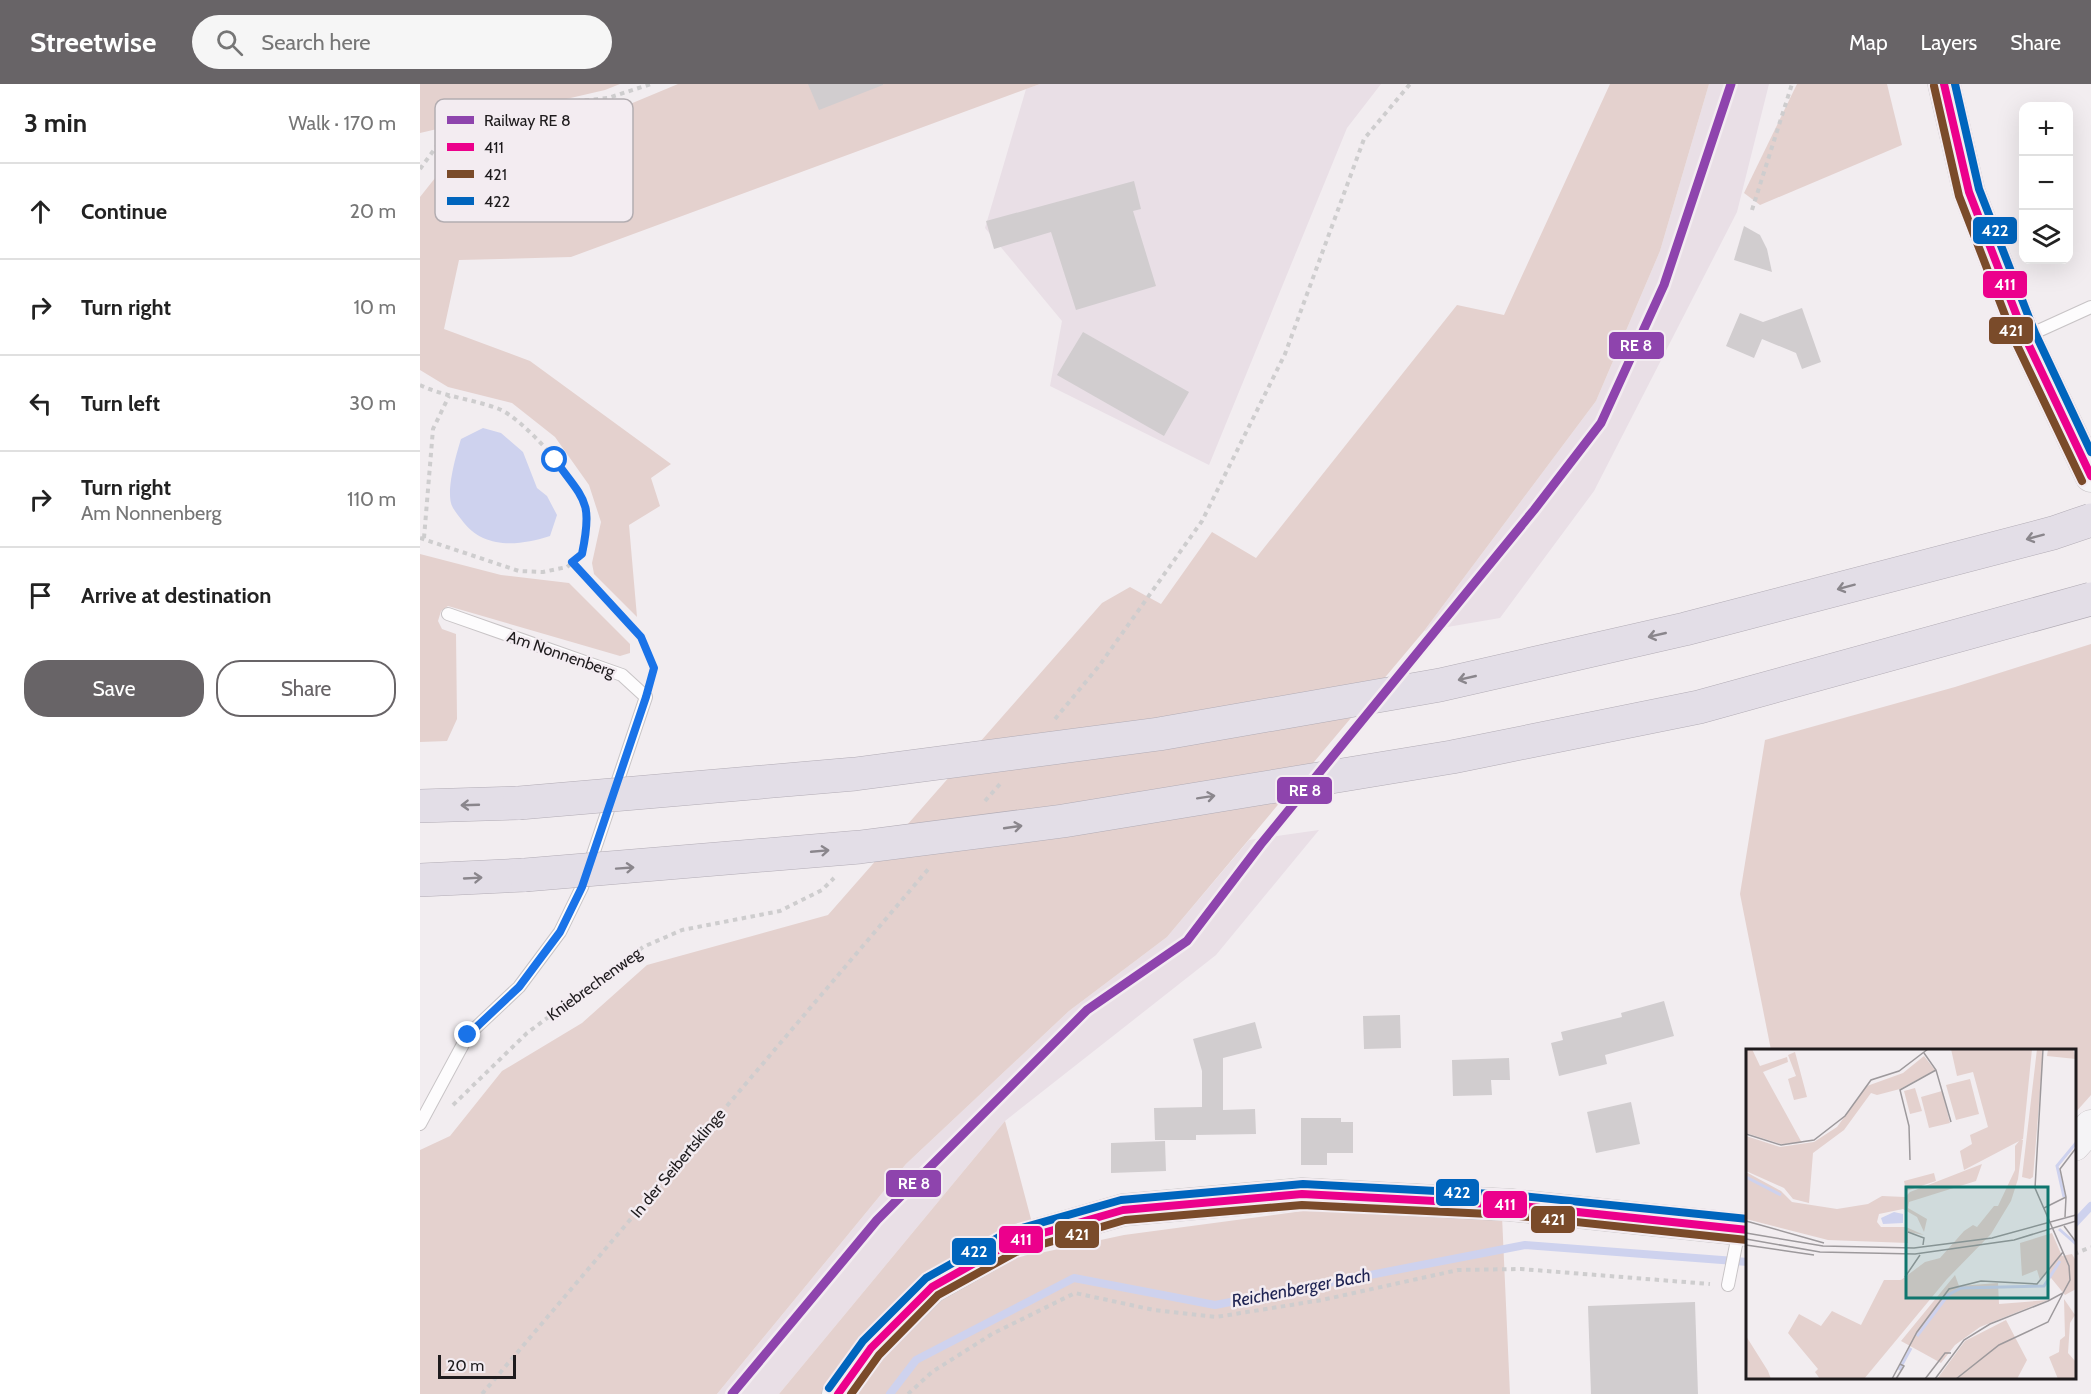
<!DOCTYPE html>
<html lang="en">
<head>
<meta charset="utf-8">
<style>
	body { margin:0; font-family:Cabin,sans-serif; background:#f6f6f6; color:#222 }
	.controls { position:absolute; right:18px; top:18px; display:grid; overflow:hidden; border-radius:12px; box-shadow:0 6px 24px #0002 }
	.controls button { width:54px; height:54px; display:grid; place-items:center; padding:0; border:0; border-bottom:2px solid #e0e0e0; background:#fff; color:#222; font:30px sans-serif }
	.scale { position:absolute; left:18px; bottom:15px; width:78px; box-sizing:border-box; padding-left:6px; border:3px solid #1e1b1d; border-top:0; font-size:16px; line-height:21px; white-space:nowrap; color:#1e1b1d; -webkit-text-stroke:4px #f3ecf1; paint-order:stroke }
	.stop { position:absolute; width:18px; height:18px; margin:-14px; border:4px solid #1a73e8; border-radius:50%; background:#fff }
	.stop.end { background:#1a73e8; border-color:#fff; box-shadow:0 2px 6px #0008 }
	.list { margin:0; padding:0; list-style:none }
	h2 { display:flex; justify-content:space-between; align-items:center; height:78px; margin:0; padding:0 24px; font-size:26px }
	h2 small { font-size:20px; font-weight:400; color:#767676 }
	.list li { display:grid; grid-template-columns:39px 1fr auto; gap:18px; align-items:center; box-sizing:border-box; height:96px; padding:0 24px; border-top:2px solid #e0e0e0 }
	.list b { display:block; font-size:22px; white-space:nowrap }
	.list p { margin:0; font-size:20px; white-space:nowrap; color:#767676 }
	.list em { font-size:20px; font-style:normal; color:#767676 }
	.actions { display:flex; gap:12px; padding:18px 24px }
	.actions a { flex:1; padding:14px 0; border:2px solid #686467; border-radius:24px; text-align:center; font-size:21px; color:#686467 }
	.actions .main { background:#686467; color:#fff }
	.icon { flex:none; width:33px; height:33px; fill:none; stroke:currentColor; stroke-width:2; stroke-linecap:round; stroke-linejoin:round }
	.map { position:relative; flex:none; width:1671px; height:1310px; overflow:hidden }
	header { display:flex; align-items:center; gap:36px; box-sizing:border-box; height:84px; padding:0 30px; background:#686467; color:#fff }
	header strong { font-size:28px }
	nav { display:flex; gap:33px; margin-inline-start:auto; font-size:21px }
	.search { width:420px; height:54px; background:#f6f6f6; display:flex; align-items:center; gap:15px; box-sizing:border-box; padding:0 21px; border-radius:33px; color:#767676; font-size:22px }
	main { display:flex }
	aside { flex:1; background:#fff }
	.map>svg:first-child { display:block }
	.built { fill:#e9dfe6 }
	.green { fill:#e4d1ce }
	.water { fill:#ced2ee }
	.lines { fill:none; stroke-linecap:round; stroke-linejoin:round }
	.stream { stroke:#ced2ee; stroke-width:8 }
	.building { fill:#d1cdcf }
	.service-casing { stroke:#c8c4c6; stroke-width:14 }
	.secondary-casing { stroke:#c8c4c6; stroke-width:33 }
	.motorway-casing { stroke:#b2acb5; stroke-width:34 }
	.path { stroke:#cecdce; stroke-width:4; stroke-dasharray:4.5 4.5; stroke-linecap:butt }
	.service { stroke:#fdfcfd; stroke-width:12 }
	.secondary { stroke:#f5f4f6; stroke-width:32 }
	.motorway { stroke:#e3dee7; stroke-width:33 }
	.motorway-bridge-casing { stroke:#b2acb5; stroke-width:34; stroke-linecap:butt }
	.motorway-bridge { stroke:#e3dee7; stroke-width:33 }
	.bus-1-casing { stroke:#f3ecf1; stroke-width:12 }
	.bus-2-casing { stroke:#f3ecf1; stroke-width:12 }
	.bus-3-casing { stroke:#f3ecf1; stroke-width:12 }
	.bus-1 { stroke:#ec008c; stroke-width:8 }
	.bus-2 { stroke:#7a4b2a; stroke-width:8 }
	.bus-3 { stroke:#0065bd; stroke-width:8 }
	.rail-1-casing { stroke:#f3ecf1; stroke-width:14 }
	.rail-1 { stroke:#8e44ad; stroke-width:9 }
	.oneway { stroke:#8a868c }
	.route { stroke:#1a73e8; stroke-width:8 }
	.labels { text-anchor:middle; dominant-baseline:central; stroke-width:5; stroke-linejoin:round; paint-order:stroke }
	.street-label { font-size:16px; fill:#1e1b1d; stroke:#f3ecf1 }
	.water-label { font-size:18px; font-style:italic; fill:#1f2453; stroke:#f3ecf1 }
	.inset-river { fill:none; stroke:#ced2ee; stroke-width:3 }
	.inset-road { fill:none; stroke:#9d999c; stroke-width:1.5 }
	.view { fill:#0f766e; fill-opacity:0.15; stroke:#0f766e; stroke-width:3 }
	.inset-edge { fill:none; stroke:#1e1b1d; stroke-width:3 }
	.key { fill:#f3ecf1; stroke:#b3adb1; stroke-width:1.5 }
	.key-label { font-size:16px; fill:#1e1b1d }
	.line-badge { stroke:#f3ecf1; stroke-width:2 }
	.badge-label { font-size:16px; text-anchor:middle; font-weight:bold; fill:#fff }
</style>
</head>
<body>
<header>
<strong>Streetwise</strong>
<div class="search"><svg class="icon" aria-label="search" viewBox="0 0 24 24"><circle cx="10" cy="10" r="6"/><path d="M15 15l6 6"/></svg>Search here</div>
<nav><a>Map</a><a>Layers</a><a>Share</a></nav>
</header>
<main>
<aside>
<h2>3 min<small>Walk · 170 m</small></h2>
<ul class="list">
<li><svg class="icon" aria-label="ahead" viewBox="0 0 24 24"><path d="M12 20V5M6 11l6-6 6 6"/></svg><div><b>Continue</b></div><em>20 m</em></li>
<li><svg class="icon" aria-label="right" viewBox="0 0 24 24"><path d="M7 20v-9h11M14 6l5 5-5 5"/></svg><div><b>Turn right</b></div><em>10 m</em></li>
<li><svg class="icon" aria-label="left" viewBox="0 0 24 24"><path d="M17 20v-9H6M10 6l-5 5 5 5"/></svg><div><b>Turn left</b></div><em>30 m</em></li>
<li><svg class="icon" aria-label="right" viewBox="0 0 24 24"><path d="M7 20v-9h11M14 6l5 5-5 5"/></svg><div><b>Turn right</b><p>Am Nonnenberg</p></div><em>110 m</em></li>
<li><svg class="icon" aria-label="arrive" viewBox="0 0 24 24"><path d="M6 21V4h12l-3 4 3 4H6"/></svg><div><b>Arrive at destination</b></div></li>
</ul>
<div class="actions"><a class="main">Save</a><a>Share</a></div>
</aside>
<div class="map">
<svg width="1671" height="1310" viewBox="0 0 1671 1310">
	<rect width="100%" height="100%" fill="#f2edf0"/>
	<g class="built">
		<path d="M620,0H961L927,44L789,381L630,302L642,237L565,144L606,5Z"/>
		<path d="M1289,0H1349L1317,128L1174,407L1080,534L1004,547L1176,317L1240,167Z"/>
		<path d="M899,746L796,871L585,1037L359,1310H297L486,1080L649,927L747,853L829,756Z"/>
	</g>
	<g class="green">
		<path d="M0,0H200L185,6L0,49Z"/>
		<path d="M258,0H620L151,173L39,176L24,245L110,277L251,380L231,394L240,422L209,441L217,533L174,490L172,479L181,438L169,401L135,353L92,319L28,303L0,286V113L46,55L191,28Z"/>
		<path d="M1190,0H1289L1240,167L1176,317L1004,547L747,853L649,927L486,1080L297,1310H0V1066L30,1052L82,987L162,939L227,881L408,831L682,519L710,503L741,520L792,448L836,474L1037,221L1084,231Z"/>
		<path d="M1377,0H1467L1482,61L1340,121L1324,109Z"/>
		<path d="M0,470L81,491L149,499L210,560V569L200,572L28,522L21,527L18,537L22,545L36,550L37,635L27,657L0,658Z"/>
		<path d="M1671,560V1011L1655,1029L1654,966H1351L1320,810L1345,656L1535,603Z"/>
		<path d="M585,1037L620,1169L704,1151L883,1127L1082,1132L1090,1310H359Z"/>
	</g>
	<path class="water" d="M63,344L81,349L103,368L117,404L127,412L137,431L130,452C98,462 63,466 41,435C38,431 32,424 31,419C27,403 36,371 41,355Z"/>
	<g class="lines">
		<g class="stream">
			<path d="M1654,1140L1671,1122"/>
			<path d="M470,1310L496,1276L654,1194L795,1221L1105,1161L1328,1178"/>
		</g>
	</g>
	<g class="building">
		<path d="M388,0H463V1L399,26Z"/>
		<path d="M714,97L721,125L713,127L736,202L656,226L631,148L574,165L566,137Z"/>
		<path d="M1324,142L1340,151L1347,165L1352,188L1314,176Z"/>
		<path d="M1382,224L1401,278L1382,285L1376,269L1342,255L1334,274L1306,262L1320,229L1343,238Z"/>
		<path d="M663,248L769,308L744,352L637,291Z"/>
		<path d="M1244,917L1254,952L1185,971L1187,980L1139,992L1131,959L1143,956L1141,948L1202,933L1201,929Z"/>
		<path d="M980,931L981,964L944,965L943,932Z"/>
		<path d="M835,938L842,964L803,974V1026L835,1025L836,1050L776,1051V1056H735L734,1024L782,1023V987L773,955Z"/>
		<path d="M1089,974L1090,996H1071L1072,1011L1033,1012L1032,976Z"/>
		<path d="M1211,1018L1220,1060L1176,1069L1167,1028Z"/>
		<path d="M881,1034H921V1038H933V1069H907V1081H881Z"/>
		<path d="M745,1057L746,1087L691,1089V1059Z"/>
		<path d="M1275,1218L1278,1310H1171L1168,1222Z"/>
	</g>
	<g class="lines">
		<g class="service-casing">
			<g id="service">
				<path d="M1607,252L1671,223"/>
				<path d="M0,1040L48,951L99,903L140,848L162,803L226,613L202,591L28,530"/>
				<path d="M1308,1201L1319,1146"/>
			</g>
		</g>
		<g class="secondary-casing">
			<g id="secondary">
				<path d="M1524,0L1549,108L1605,253L1671,392"/>
				<path d="M1654,1061L1671,1042"/>
				<path d="M418,1310L451,1264L512,1203L592,1158L703,1126L882,1110L1091,1121L1328,1146"/>
			</g>
		</g>
		<g class="motorway-casing">
			<g id="motorway">
				<path d="M0,722L99,719"/>
				<path d="M0,796L105,791"/>
			</g>
		</g>
		<g class="path">
			<path d="M0,85L19,59L39,41L68,26L188,14L231,0"/>
			<path d="M1332,126L1372,0"/>
			<path d="M0,301C25,313 53,315 79,325C104,335 160,399 167,424C171,437 165,456 162,470L147,483L123,488L99,487L0,454"/>
			<path d="M4,454L13,345L29,312"/>
			<path d="M152,478C174,502 240,558 232,592"/>
			<path d="M635,635L679,582L782,437L865,270L944,55L990,0"/>
			<path d="M565,717L580,700"/>
			<path d="M33,1021L107,949L223,863L262,846L360,827L402,806L414,794"/>
			<path d="M1654,1170L1671,1163"/>
			<path d="M62,1310L510,783"/>
			<path d="M488,1310L512,1288L572,1250L655,1209L734,1226L796,1233L902,1216L1038,1186L1101,1185L1290,1200"/>
		</g>
		<use href="#service" class="service"/>
		<use href="#secondary" class="secondary"/>
		<use href="#motorway" class="motorway"/>
		<g class="motorway-bridge-casing">
			<g id="motorway-bridge">
				<path d="M99,719L435,690L739,650L1020,601L1265,545L1633,449L1671,436"/>
				<path d="M105,791L440,763L643,737L1032,673L1279,623L1671,515"/>
			</g>
		</g>
		<use href="#motorway-bridge" class="motorway-bridge"/>
		<g class="bus-1-casing">
			<g id="bus-1">
				<path d="M1524,0L1549,108L1605,253L1671,392"/>
				<path d="M418,1310L451,1264L512,1203L592,1158L703,1126L882,1110L1091,1121L1328,1146"/>
			</g>
		</g>
		<g class="bus-2-casing">
			<g id="bus-2">
				<path d="M1514,2L1539,112L1595,257L1662,397"/>
				<path d="M431,1310L459,1271L518,1211L596,1168L705,1136L882,1121L1090,1131L1327,1156"/>
			</g>
		</g>
		<g class="bus-3-casing">
			<g id="bus-3">
				<path d="M1535,0L1559,105L1615,249L1671,368"/>
				<path d="M409,1304L443,1257L506,1194L588,1148L701,1116L883,1100L1092,1111L1328,1135"/>
			</g>
		</g>
		<use href="#bus-1" class="bus-1"/>
		<use href="#bus-2" class="bus-2"/>
		<use href="#bus-3" class="bus-3"/>
		<g class="rail-1-casing">
			<path id="rail-1" d="M312,1310L457,1136L667,926L767,857L841,760L1114,426L1181,339L1244,201L1311,0"/>
		</g>
		<use href="#rail-1" class="rail-1"/>
	</g>
	<defs><path id="oneway-shaft" d="M-6 0H5M1.5-3L5.5 0L1.5 3" fill="none" stroke-width="1.6" stroke-linecap="round" stroke-linejoin="round" transform="scale(1.5)"/></defs>
	<g class="oneway">
		<use href="#oneway-shaft" transform="translate(1615 453) rotate(165)"/>
		<use href="#oneway-shaft" transform="translate(1426 503) rotate(165)"/>
		<use href="#oneway-shaft" transform="translate(1237 551) rotate(167)"/>
		<use href="#oneway-shaft" transform="translate(1047 594) rotate(167)"/>
		<use href="#oneway-shaft" transform="translate(786 713) rotate(-9)"/>
		<use href="#oneway-shaft" transform="translate(50 721) rotate(178)"/>
		<use href="#oneway-shaft" transform="translate(593 743) rotate(-8)"/>
		<use href="#oneway-shaft" transform="translate(400 767) rotate(-5)"/>
		<use href="#oneway-shaft" transform="translate(205 784) rotate(-4)"/>
		<use href="#oneway-shaft" transform="translate(53 794) rotate(-3)"/>
	</g>
	<g class="lines">
		<path class="route" d="M48,951L99,903L140,848L162,803L226,613L234,584L221,553L152,478L162,470C173,417 165,417 135,376"/>
	</g>
	<g class="labels">
		<g class="street-label">
			<text transform="translate(141 570) rotate(19)">Am Nonnenberg</text>
			<text transform="translate(174 900) rotate(-36)">Kniebrechenweg</text>
			<text transform="translate(258 1079) rotate(-50)">In der Seibertsklinge</text>
		</g>
		<g class="water-label">
			<text transform="translate(881 1204) rotate(-11)">Reichenberger Bach</text>
		</g>
	</g>
	<g transform="translate(1326 965)">
		<rect width="330" height="330" fill="#f2edf0"/>
		<path d="M0,0H6L14,17L41,8L42,13L17,23L56,94L35,95L0,84ZM205,0H286L277,90L218,121L214,102L226,95L224,86L242,78L227,23L211,27ZM291,0H296V19L287,128L284,130L276,128ZM302,0H327L330,10L301,7ZM49,3L61,48L48,51L42,30L50,27L42,6ZM178,7L189,21L154,40L131,46L125,44L98,81L67,104L63,154L47,150L38,139L0,122V87L34,98L68,93L91,78L121,37L157,24ZM224,30L233,65L210,71L200,36ZM169,39L176,62L164,65L158,42ZM196,42L204,74L183,79L175,48ZM274,91H277L272,130L265,152L245,185L201,230L118,330H74L69,323L72,320L42,284L53,265L75,277L86,262L115,276L138,231H155L179,213L194,209L218,182L227,176L231,178L248,157H252L269,121V97ZM236,115L230,132L163,153L162,159L181,170L178,183L171,168L157,160L133,165L131,173L135,178H160L178,186L162,183V194L82,191L0,170V123L35,142L46,153L91,160L122,155L136,147L159,148L164,143ZM188,124L190,132L160,142L158,132ZM306,184L316,207L326,205L330,212V240L319,246L301,224L294,231L291,221L276,227L274,194ZM209,226L213,237L252,234L253,255L302,251L234,278L209,296L195,314L155,292ZM318,250L329,266L324,274L322,304L330,313V330H312L303,308L313,303L314,291L319,287ZM260,271L281,311L271,330H191L219,292ZM0,287L22,322L25,330H2Z" fill="#e4d1ce"/>
		<path d="M148,163L157,165V174L137,175L135,169Z" fill="#ced2ee"/>
		<path class="inset-river" d="M0,128L35,146M318,148L311,117L330,94M313,180L330,195M171,287L202,246L215,239L298,237L314,212M153,321L165,299"/>
		<path class="inset-road" d="M178,4L190,21L205,73M0,85L35,96L68,91L99,67L125,31L153,22L182,0M164,111L163,77L154,41L190,21M298,159L320,148M319,168L320,148L314,120L330,99M0,172L78,194M318,177L330,193M162,183L178,189L177,196M0,184L77,197L168,199L246,189L330,166M0,190L74,203L169,205L268,191L330,172M0,196L68,206M159,228L174,206M146,330L171,283L203,240L235,232L291,235L317,203M150,330L158,317L154,315M179,330L199,304H205M189,330L218,291L244,275L302,252L317,244L324,231L323,217L289,139L297,0M210,330L253,296L302,273L317,244"/>
		<path class="view" d="M160,138H302V249H160Z"/>
		<rect width="330" height="330" class="inset-edge"/>
	</g>
	<rect x="15" y="15" width="198" height="123" rx="9" class="key"/>
	<rect x="27" y="32" width="27" height="8" fill="#8e44ad"/>
	<rect x="27" y="59" width="27" height="8" fill="#ec008c"/>
	<rect x="27" y="86" width="27" height="8" fill="#7a4b2a"/>
	<rect x="27" y="113" width="27" height="8" fill="#0065bd"/>
	<g class="key-label">
		<text x="64" y="42">Railway RE 8</text>
		<text x="64" y="69">411</text>
		<text x="64" y="96">421</text>
		<text x="64" y="123">422</text>
	</g>
	<g class="line-badge">
		<rect x="1552" y="132" width="46" height="29" rx="6" fill="#0065bd"/>
		<rect x="1562" y="186" width="46" height="29" rx="6" fill="#ec008c"/>
		<rect x="1568" y="232" width="46" height="29" rx="6" fill="#7a4b2a"/>
		<rect x="1188" y="247" width="57" height="29" rx="6" fill="#8e44ad"/>
		<rect x="856" y="692" width="57" height="29" rx="6" fill="#8e44ad"/>
		<rect x="465" y="1085" width="57" height="29" rx="6" fill="#8e44ad"/>
		<rect x="1015" y="1094" width="45" height="29" rx="6" fill="#0065bd"/>
		<rect x="1062" y="1106" width="46" height="29" rx="6" fill="#ec008c"/>
		<rect x="1110" y="1121" width="46" height="29" rx="6" fill="#7a4b2a"/>
		<rect x="634" y="1136" width="46" height="29" rx="6" fill="#7a4b2a"/>
		<rect x="578" y="1141" width="46" height="29" rx="6" fill="#ec008c"/>
		<rect x="531" y="1153" width="46" height="29" rx="6" fill="#0065bd"/>
	</g>
	<g class="badge-label">
		<text x="1575" y="152">422</text>
		<text x="1585" y="206">411</text>
		<text x="1591" y="252">421</text>
		<text x="1216" y="267">RE 8</text>
		<text x="885" y="712">RE 8</text>
		<text x="494" y="1105">RE 8</text>
		<text x="1037" y="1114">422</text>
		<text x="1085" y="1126">411</text>
		<text x="1133" y="1141">421</text>
		<text x="657" y="1156">421</text>
		<text x="601" y="1161">411</text>
		<text x="554" y="1173">422</text>
	</g>
</svg>
<div class="controls">
<button>+</button>
<button>−</button>
<button><svg class="icon" aria-label="layers" viewBox="0 0 24 24"><path d="M12 4l9 5-9 5-9-5zM3 14l9 5 9-5"/></svg></button>
</div>
<div class="scale">20 m</div>
<div class="stop" style="left:135px;top:376px"></div>
<div class="stop end" style="left:48px;top:951px"></div>
</div>
</main>
</body>
</html>
